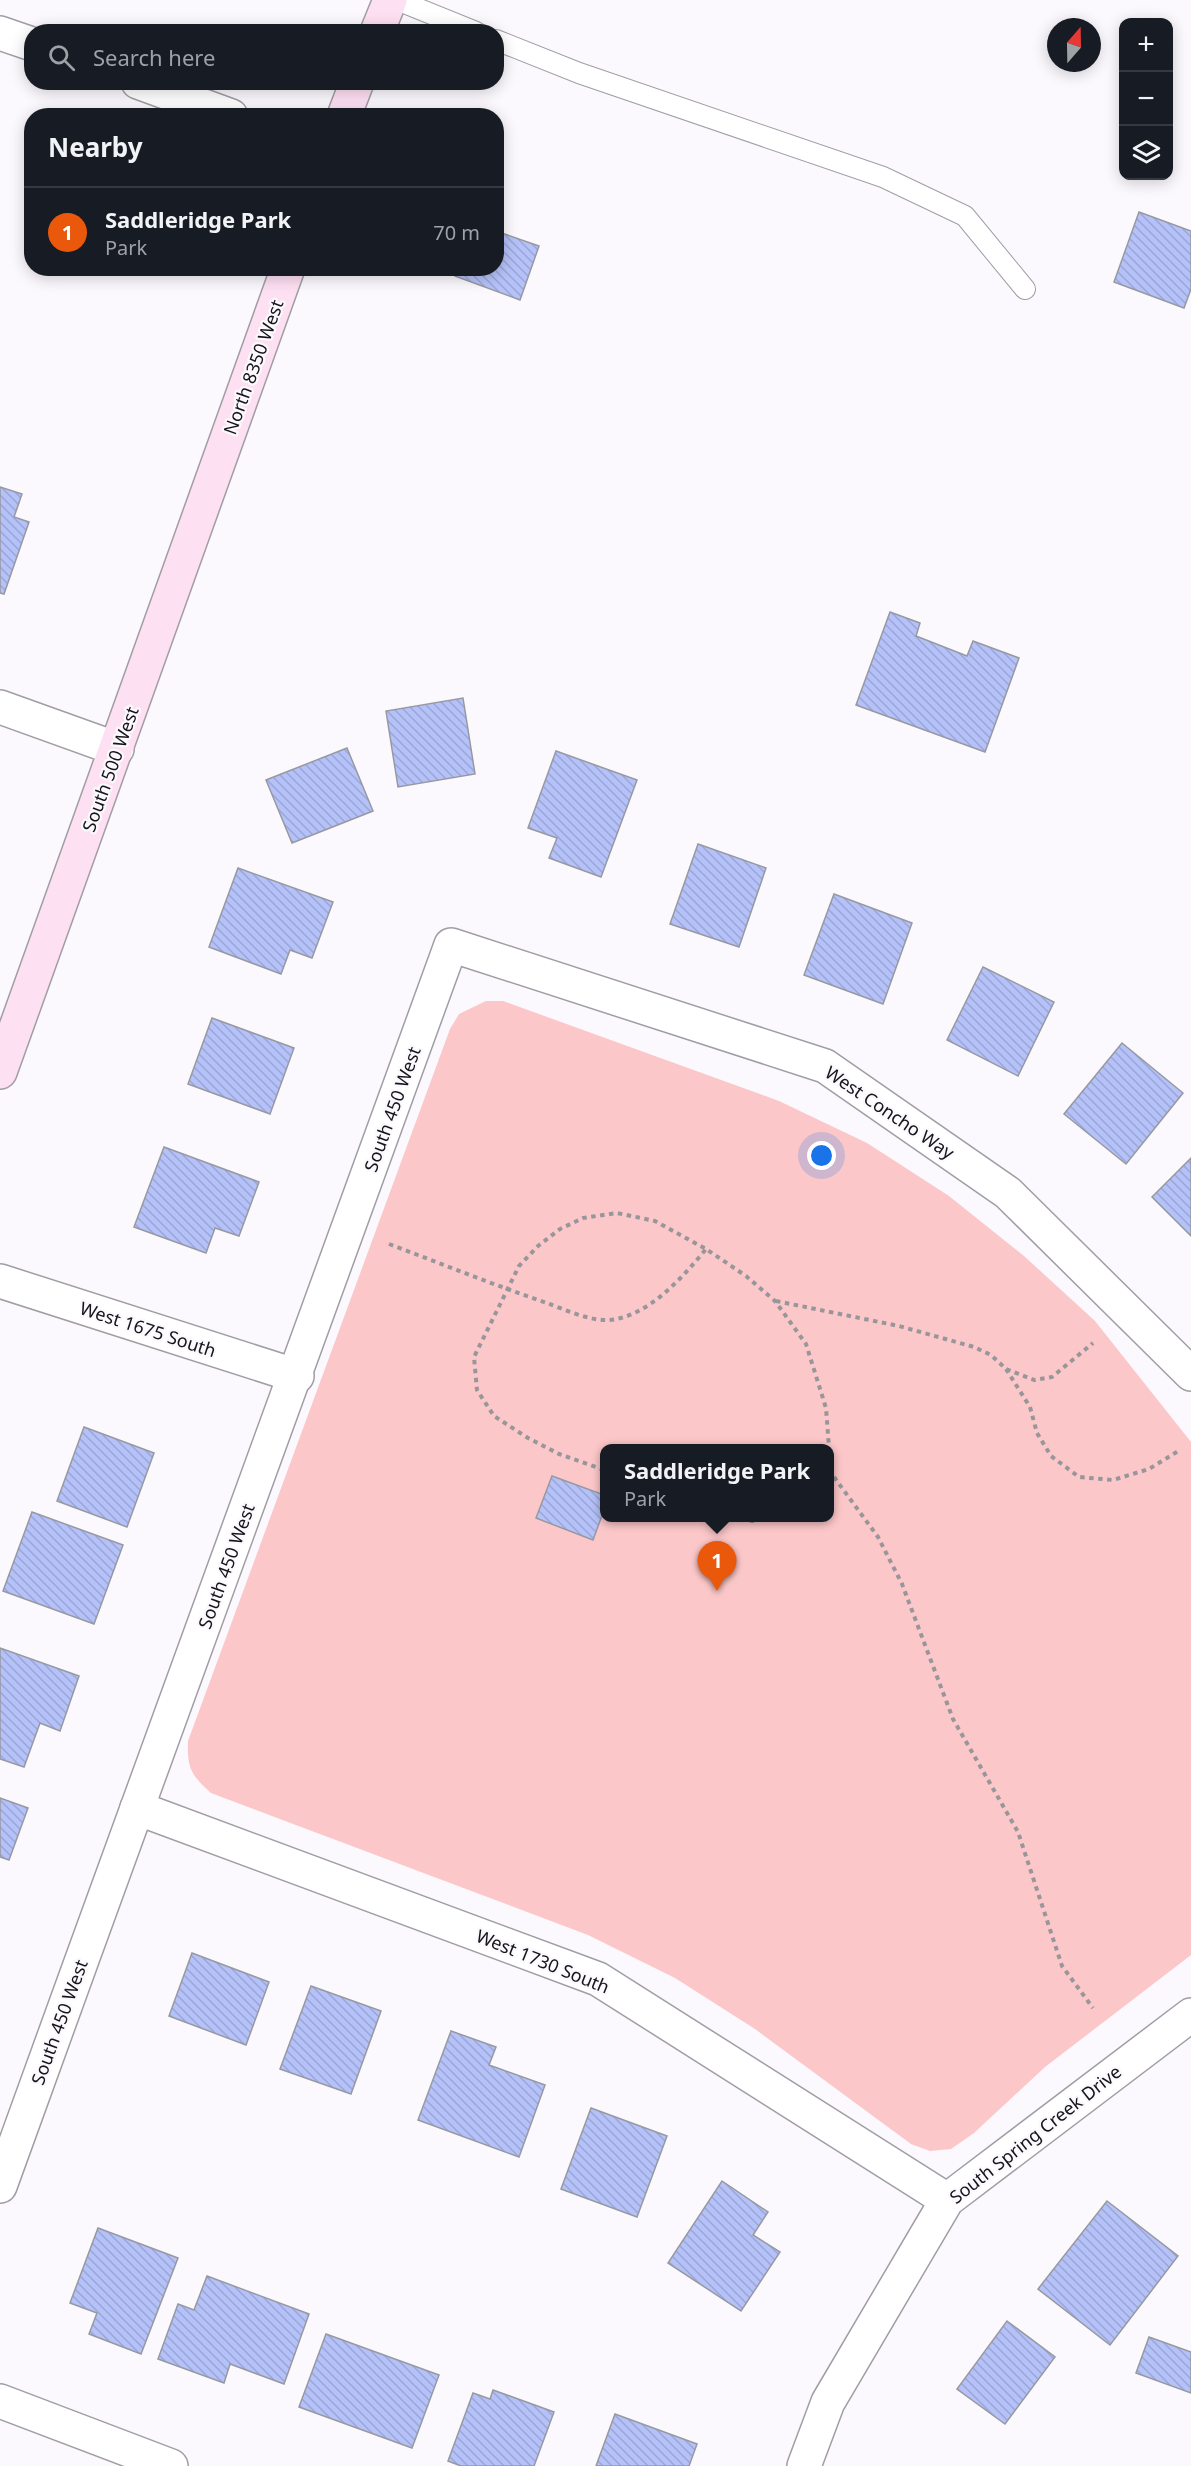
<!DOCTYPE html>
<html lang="en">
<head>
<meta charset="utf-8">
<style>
	body { margin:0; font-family:"Noto Sans",sans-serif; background:#242831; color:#f1f3f6 }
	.controls { position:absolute; right:18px; top:18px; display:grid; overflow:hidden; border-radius:12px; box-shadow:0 3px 15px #0003 }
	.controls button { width:54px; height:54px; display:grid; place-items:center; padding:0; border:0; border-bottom:2px solid #363941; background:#171b24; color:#f1f3f6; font:30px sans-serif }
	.compass { position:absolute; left:1047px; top:18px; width:54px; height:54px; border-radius:50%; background:#171b24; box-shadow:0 3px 15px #0003; rotate:20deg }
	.you { position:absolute; left:822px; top:1156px; width:21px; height:21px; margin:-15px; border:4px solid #fff; border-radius:50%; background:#1a73e8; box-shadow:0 0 0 9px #1a73e833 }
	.badge { display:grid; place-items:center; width:39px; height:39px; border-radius:50%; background:#ea580c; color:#fff; font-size:20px; font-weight:700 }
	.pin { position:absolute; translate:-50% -50px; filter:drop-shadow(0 2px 3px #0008) }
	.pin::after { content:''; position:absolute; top:32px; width:21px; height:18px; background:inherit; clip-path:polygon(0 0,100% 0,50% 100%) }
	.popup { position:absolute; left:600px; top:1444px; width:234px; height:78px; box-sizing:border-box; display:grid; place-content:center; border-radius:12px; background:#171b24; filter:drop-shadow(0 2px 4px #0005); font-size:20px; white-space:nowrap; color:#9ea1a6 }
	.popup b { font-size:22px; color:#f1f3f6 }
	.popup::after { content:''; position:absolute; left:50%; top:100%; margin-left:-12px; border:12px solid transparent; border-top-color:#171b24 }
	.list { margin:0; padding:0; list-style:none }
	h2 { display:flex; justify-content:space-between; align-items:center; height:78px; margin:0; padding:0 24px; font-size:26px }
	h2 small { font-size:20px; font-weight:400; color:#9ea1a6 }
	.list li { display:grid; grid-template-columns:39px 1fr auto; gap:18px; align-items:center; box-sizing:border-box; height:90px; padding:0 24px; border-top:2px solid #363941 }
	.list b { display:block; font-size:22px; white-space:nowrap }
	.list p { margin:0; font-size:20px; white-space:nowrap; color:#9ea1a6 }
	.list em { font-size:20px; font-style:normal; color:#9ea1a6 }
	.icon { flex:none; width:33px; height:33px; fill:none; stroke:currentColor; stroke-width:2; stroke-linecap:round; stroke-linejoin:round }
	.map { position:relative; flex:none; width:1191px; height:2466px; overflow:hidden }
	.search { position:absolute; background:#171b24; box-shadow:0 3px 15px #0003; left:24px; top:24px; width:480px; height:66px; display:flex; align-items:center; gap:15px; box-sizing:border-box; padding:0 21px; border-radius:24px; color:#9ea1a6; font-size:22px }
	.panel { position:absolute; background:#171b24; box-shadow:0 3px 15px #0003; left:24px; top:108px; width:480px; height:168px; border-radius:24px }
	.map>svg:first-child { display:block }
	.green { fill:#fcc7c9; fill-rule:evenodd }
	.building { fill:url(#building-back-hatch); stroke:#9799a1; stroke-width:1.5 }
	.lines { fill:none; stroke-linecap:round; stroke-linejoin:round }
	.lane-casing { stroke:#a19da5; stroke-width:22 }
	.street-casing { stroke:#a19da5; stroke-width:36 }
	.secondary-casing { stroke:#a19da5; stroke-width:36 }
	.path { stroke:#99969b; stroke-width:4; stroke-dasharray:4.5 4.5; stroke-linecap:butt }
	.lane { stroke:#fff; stroke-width:20 }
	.street { stroke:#fff; stroke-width:33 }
	.secondary { stroke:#fee0f3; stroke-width:33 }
	.labels { text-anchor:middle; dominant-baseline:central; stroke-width:4.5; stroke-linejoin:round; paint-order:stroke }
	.street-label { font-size:18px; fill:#151417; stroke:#fbf8fe }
</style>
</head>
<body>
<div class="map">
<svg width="1191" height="2466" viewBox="0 0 1191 2466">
	<defs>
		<pattern id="building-back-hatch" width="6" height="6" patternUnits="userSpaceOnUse" patternTransform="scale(1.5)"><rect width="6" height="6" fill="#b5c2f9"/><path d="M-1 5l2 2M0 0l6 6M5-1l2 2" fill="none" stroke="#9ba6d5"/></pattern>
	</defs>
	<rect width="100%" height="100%" fill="#fbf8fe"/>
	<path class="green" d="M486,1001H503L779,1101L867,1143L949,1196L1024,1256L1095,1321L1191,1442V1955L1045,2067L974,2133L951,2149L930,2151L911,2144L755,2029L675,1978L588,1935L211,1793C191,1775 187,1768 188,1741L450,1029L459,1014ZM604,1448H830V1518H604Z"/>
	<g class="building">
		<path d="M1139,212L1191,231V289L1184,308L1114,282Z"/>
		<path d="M496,231L539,246L520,300L455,276L458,268H496Z"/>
		<path d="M0,487L22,494L14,517L29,522L4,594L0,593Z"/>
		<path d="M890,612L920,623L916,636L967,656L973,641L1019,658L985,752L856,705Z"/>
		<path d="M463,698L475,774L398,787L386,711Z"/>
		<path d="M347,748L373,811L292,843L266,780Z"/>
		<path d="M556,751L637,780L601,877L549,858L557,838L528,828Z"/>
		<path d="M698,844L766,868L739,947L670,924Z"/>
		<path d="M238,868L333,902L312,958L290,950L281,974L209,947Z"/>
		<path d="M834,894L912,923L883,1004L804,975Z"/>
		<path d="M983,967L1054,1002L1018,1076L947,1040Z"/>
		<path d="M212,1018L294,1048L270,1114L188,1084Z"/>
		<path d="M1122,1043L1183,1093L1126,1164L1064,1114Z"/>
		<path d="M164,1147L259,1182L239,1236L215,1228L206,1253L134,1227Z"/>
		<path d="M1191,1158V1236L1152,1197Z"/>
		<path d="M84,1427L154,1453L127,1527L57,1501Z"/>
		<path d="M552,1476L604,1495V1510L593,1540L536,1518Z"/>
		<path d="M32,1512L123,1545L94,1624L3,1591Z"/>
		<path d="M0,1648L79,1676L60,1731L40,1723L24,1767L0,1759Z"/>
		<path d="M0,1798L28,1808L9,1860L0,1857Z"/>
		<path d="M192,1953L269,1982L246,2045L169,2016Z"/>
		<path d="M311,1986L381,2011L351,2094L280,2069Z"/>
		<path d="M451,2031L496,2047L489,2065L545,2085L519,2157L418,2120Z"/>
		<path d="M591,2108L667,2136L637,2217L561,2189Z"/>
		<path d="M722,2181L768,2212L753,2235L780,2252L741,2311L668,2263Z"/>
		<path d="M1107,2201L1178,2256L1110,2345L1038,2289Z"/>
		<path d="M98,2228L178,2258L141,2354L89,2334L97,2313L70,2303Z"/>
		<path d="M207,2276L309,2314L284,2384L230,2364L224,2383L158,2359L178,2304L194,2310Z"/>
		<path d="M1007,2321L1055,2357L1005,2424L957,2389Z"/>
		<path d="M326,2334L439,2375L412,2448L299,2407Z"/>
		<path d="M1149,2337L1191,2352V2393L1136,2373Z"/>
		<path d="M493,2390L554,2412L534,2466H461L448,2461L473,2393L490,2399Z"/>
		<path d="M615,2414L697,2444L689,2466H596Z"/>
	</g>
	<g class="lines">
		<g class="lane-casing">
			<g id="lane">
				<path d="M397,0L476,32"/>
				<path d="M496,40L579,73L883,177L965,216L1025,289"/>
			</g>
		</g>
		<g class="street-casing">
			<g id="street">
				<path d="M0,33L32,44"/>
				<path d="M138,82L231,116"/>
				<path d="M0,707L117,749"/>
				<path d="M0,1281L297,1376"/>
				<path d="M137,1808L598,1979L947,2200"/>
				<path d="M0,2186C149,1772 303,1360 451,945L825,1066L1008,1193L1191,1374"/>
				<path d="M0,2401L171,2466"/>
				<path d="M804,2466L828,2402L947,2200L1191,2015"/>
			</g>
		</g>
		<g class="secondary-casing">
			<g id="secondary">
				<path d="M377,32L390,0"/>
				<path d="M344,116L357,82"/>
				<path d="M0,1072L288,268"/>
			</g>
		</g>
		<g class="path">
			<path d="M389,1244C442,1264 494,1285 547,1303C566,1310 589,1321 609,1320C648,1317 683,1277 706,1249"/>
			<path d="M776,1301L899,1326L974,1347L991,1355L1006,1369L1034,1380L1052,1377L1093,1343"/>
			<path d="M1006,1369L1030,1407L1037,1433L1051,1456L1079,1477L1113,1480L1149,1469L1180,1450"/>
			<path d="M830,1451L831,1473L878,1537L902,1584L953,1719L1018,1832L1062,1966L1093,2008"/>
			<path d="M604,1470L559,1454L528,1438L494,1416L477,1390L474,1357L519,1266L538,1246L560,1229L583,1218L617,1213L655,1221L706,1249L746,1276L775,1301L806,1344L826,1408L829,1448"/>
			<path d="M741,1518L752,1521L773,1518"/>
		</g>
		<use href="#lane" class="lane"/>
		<use href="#street" class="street"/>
		<use href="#secondary" class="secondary"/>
	</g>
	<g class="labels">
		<g class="street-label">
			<text transform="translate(253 367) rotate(-70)">North 8350 West</text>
			<text transform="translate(110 769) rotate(-70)">South 500 West</text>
			<text transform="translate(392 1109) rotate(-70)">South 450 West</text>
			<text transform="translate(890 1112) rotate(34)">West Concho Way</text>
			<text transform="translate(148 1329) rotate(18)">West 1675 South</text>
			<text transform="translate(226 1566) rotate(-70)">South 450 West</text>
			<text transform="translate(543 1961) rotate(22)">West 1730 South</text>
			<text transform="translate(59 2022) rotate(-70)">South 450 West</text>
			<text transform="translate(1035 2134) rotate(-38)">South Spring Creek Drive</text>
		</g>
	</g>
</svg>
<div class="controls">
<button>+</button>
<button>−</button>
<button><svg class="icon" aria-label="layers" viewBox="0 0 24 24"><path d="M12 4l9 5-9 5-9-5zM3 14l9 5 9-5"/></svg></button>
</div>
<svg class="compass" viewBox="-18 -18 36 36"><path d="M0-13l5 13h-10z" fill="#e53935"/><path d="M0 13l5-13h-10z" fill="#9ea1a6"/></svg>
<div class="you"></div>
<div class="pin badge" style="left:717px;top:1591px">1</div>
<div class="popup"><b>Saddleridge Park</b>Park</div>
<div class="search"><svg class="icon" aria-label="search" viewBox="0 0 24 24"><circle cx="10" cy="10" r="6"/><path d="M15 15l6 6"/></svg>Search here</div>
<section class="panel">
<h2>Nearby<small></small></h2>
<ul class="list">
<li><span class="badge">1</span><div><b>Saddleridge Park</b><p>Park</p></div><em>70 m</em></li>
</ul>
</section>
</div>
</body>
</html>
